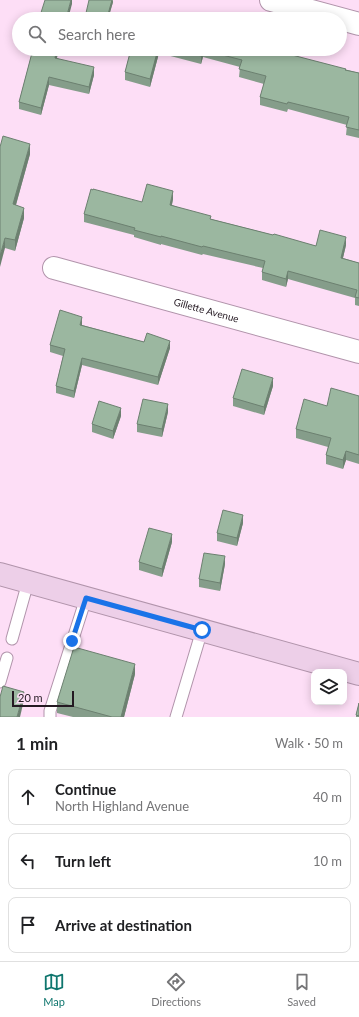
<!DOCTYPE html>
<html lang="en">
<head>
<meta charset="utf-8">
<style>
	body { margin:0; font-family:Lato,sans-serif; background:#f2f2f2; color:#202124 }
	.controls { position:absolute; right:12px; bottom:12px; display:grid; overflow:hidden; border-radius:8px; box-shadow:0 2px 10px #0003 }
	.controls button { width:36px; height:36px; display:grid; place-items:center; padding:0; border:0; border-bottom:1px solid #e0e0e0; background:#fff; color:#202124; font:20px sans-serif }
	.scale { position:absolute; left:12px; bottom:10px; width:62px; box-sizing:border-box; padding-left:4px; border:2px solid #241922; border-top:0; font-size:11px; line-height:14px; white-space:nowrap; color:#241922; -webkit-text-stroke:3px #fddef6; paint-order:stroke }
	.stop { position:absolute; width:12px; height:12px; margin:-9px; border:3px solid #1a73e8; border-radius:50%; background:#fff }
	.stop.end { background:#1a73e8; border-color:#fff; box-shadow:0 1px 4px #0008 }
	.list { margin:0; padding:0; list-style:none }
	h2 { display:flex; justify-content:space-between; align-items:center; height:52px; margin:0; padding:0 16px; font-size:17px }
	h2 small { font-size:13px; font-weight:400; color:#757577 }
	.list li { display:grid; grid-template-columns:26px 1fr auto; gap:12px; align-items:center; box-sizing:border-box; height:56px; margin:0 8px 8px; padding:0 8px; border:1px solid #e0e0e0; border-radius:8px }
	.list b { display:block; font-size:15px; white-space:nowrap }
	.list p { margin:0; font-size:13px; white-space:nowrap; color:#757577 }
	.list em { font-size:13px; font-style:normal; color:#757577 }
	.icon { flex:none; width:22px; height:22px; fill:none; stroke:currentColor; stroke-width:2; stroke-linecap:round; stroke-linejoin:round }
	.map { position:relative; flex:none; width:359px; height:717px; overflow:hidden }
	.search { position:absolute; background:#fff; box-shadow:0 2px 10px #0003; left:12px; right:12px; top:12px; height:44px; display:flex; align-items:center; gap:10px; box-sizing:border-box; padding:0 14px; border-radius:22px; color:#757577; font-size:15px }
	.sheet { height:244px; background:#fff }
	nav { display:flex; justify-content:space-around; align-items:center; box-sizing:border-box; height:56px; border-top:1px solid #e0e0e0; background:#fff; font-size:11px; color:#757577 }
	nav a { display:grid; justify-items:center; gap:2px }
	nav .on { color:#0f766e }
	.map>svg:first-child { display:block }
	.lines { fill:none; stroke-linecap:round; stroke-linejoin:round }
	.lane-casing { stroke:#b194ab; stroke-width:13 }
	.street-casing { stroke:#b194ab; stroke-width:24 }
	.secondary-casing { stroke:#b194ab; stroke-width:24 }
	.lane { stroke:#fff; stroke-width:11 }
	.street { stroke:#fff; stroke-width:22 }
	.secondary { stroke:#edcfe8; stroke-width:22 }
	.wall { fill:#859d8a }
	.shaded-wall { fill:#6c8070 }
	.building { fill:#9bb7a0; stroke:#6c8070 }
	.route { stroke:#1a73e8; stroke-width:5 }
	.labels { text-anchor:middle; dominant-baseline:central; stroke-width:3; stroke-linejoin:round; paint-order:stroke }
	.street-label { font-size:10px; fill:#241922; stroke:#fddef6 }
</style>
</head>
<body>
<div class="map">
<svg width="359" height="717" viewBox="0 0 359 717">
	<rect width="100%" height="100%" fill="#fddef6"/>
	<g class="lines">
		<g class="lane-casing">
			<g id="lane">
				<path d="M12,639L28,582"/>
				<path d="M0,682L7,658"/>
				<path d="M50,717V711L86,598"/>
				<path d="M176,717L202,630"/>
			</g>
		</g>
		<g class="street-casing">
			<g id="street">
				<path d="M271,0L359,24"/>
				<path id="s1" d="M54,268L359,352"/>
			</g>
		</g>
		<g class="secondary-casing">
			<path id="secondary" d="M0,574L359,674"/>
		</g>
		<use href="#lane" class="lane"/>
		<use href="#street" class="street"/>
		<use href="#secondary" class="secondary"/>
	</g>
	<g class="wall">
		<path d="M113,0V2L108,19H94L86,17V13Z"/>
		<path d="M33,49H59L57,58L94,75L89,94L49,85L41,115L19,109V102Z"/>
		<path d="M131,49H269L359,73V138L346,135L347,125L288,109L287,112L260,105V97L264,84L239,77L240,67L203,57L201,64L159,53L150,87L125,80V72Z"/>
		<path d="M0,147L30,154L16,205L24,218L15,251L5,248Z"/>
		<path d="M173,199L172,205L211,219L316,246L346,245L343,258L359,263V306L355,305V298L288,279L286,287L262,280V272L263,268L203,254L202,255L161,244V245L134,237V235L84,222V214L142,202Z"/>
		<path d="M82,325L144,342L170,348L158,385L82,365L74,398L56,393V386L63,356L50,352V345Z"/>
		<path d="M273,386L264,415L233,406V398Z"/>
		<path d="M359,396V464L346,460L343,469L326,464V455L328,447L296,438V429L327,406Z"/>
		<path d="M168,412L162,437L137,432V424Z"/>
		<path d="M121,416L113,439L92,432V424Z"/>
		<path d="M243,523L237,546L217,541V533Z"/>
		<path d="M172,542L162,577L139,570V562Z"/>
		<path d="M225,564L220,591L199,587V579Z"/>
		<path d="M135,674L124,717H73L57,713V702Z"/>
		<path d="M359,703V717H356V715Z"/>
	</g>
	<g class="shaded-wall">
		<path d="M71,0H72V4L68,19H66Z"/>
		<path d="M112,0L113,2L108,19H107Z"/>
		<path d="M57,49H59L55,65V58Z"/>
		<path d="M158,49H159V53L150,87V79Z"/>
		<path d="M203,50V57L201,64V56Z"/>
		<path d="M94,67V75L89,94V87Z"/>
		<path d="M49,77V85L41,115V108Z"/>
		<path d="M30,144V154L13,215V204Z"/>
		<path d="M173,191V199L170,213V205Z"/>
		<path d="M24,208V218L15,251V240Z"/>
		<path d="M346,237V245L341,266V258Z"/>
		<path d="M5,238V248L0,267V256Z"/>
		<path d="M288,271V279L286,287V279Z"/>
		<path d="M82,317V325L80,332V325Z"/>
		<path d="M170,341V348L158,385V377Z"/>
		<path d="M82,358V365L74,398V391Z"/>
		<path d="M273,378V386L264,415V407Z"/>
		<path d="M168,404V412L162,437V429Z"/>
		<path d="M121,408V416L113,439V431Z"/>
		<path d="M346,451V460L343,469V460Z"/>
		<path d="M243,515V523L237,546V538Z"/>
		<path d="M172,534V542L162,577V569Z"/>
		<path d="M225,556V564L220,591V583Z"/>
		<path d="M135,664V674L124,717H121Z"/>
		<path d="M24,692V700L20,717H17Z"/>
	</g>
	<g class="building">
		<path d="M45,0H71L66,19H39Z"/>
		<path d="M89,0H112L107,18L86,13Z"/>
		<path d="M140,15L156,19H139Z"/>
		<path d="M33,49H57L55,58L94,67L89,87L49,77L41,108L19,102Z"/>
		<path d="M131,49H158L150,79L125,72Z"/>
		<path d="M174,49H269L346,69L345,70L359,73V130L346,127L349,117L288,102L287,104L260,97L266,76L239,69L242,60L203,50L201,56Z"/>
		<path d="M3,136L30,144L13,204L24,208L15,240L5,238L0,256V147Z"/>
		<path d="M147,184L173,191L170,205L211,216L210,219L273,235L274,234L316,246L320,230L346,237L341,258L359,263V298L355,297L357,290L288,271L286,279L262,272L265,261L203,246L202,247L161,236V237L134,230L135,228L84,214L91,189L93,190V189L142,202Z"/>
		<path d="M60,310L82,317L80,325L144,342L147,333L170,341L158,377L82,358L74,391L56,386L65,349L50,345Z"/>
		<path d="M242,369L273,378L264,407L233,398Z"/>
		<path d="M331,388L359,396V455L346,451L343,460L326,455L331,438L296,429L304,399L327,406Z"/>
		<path d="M143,399L168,404L162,429L137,424Z"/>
		<path d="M99,401L121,408L113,431L92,424Z"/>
		<path d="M223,510L243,515L237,538L217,533Z"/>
		<path d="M149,528L172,534L162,569L139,562Z"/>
		<path d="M204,553L225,556L220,583L199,579Z"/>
		<path d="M74,647L135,664L121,717H112L57,702Z"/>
		<path d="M3,686L24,692L17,717H0V697Z"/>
		<path d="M359,703V716L356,715Z"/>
	</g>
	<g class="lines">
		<path class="route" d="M72,641L86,598L202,630"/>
	</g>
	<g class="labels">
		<g class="street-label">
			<text stroke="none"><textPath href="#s1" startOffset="158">Gillette Avenue</textPath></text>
		</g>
	</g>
</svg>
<div class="controls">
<button><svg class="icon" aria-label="layers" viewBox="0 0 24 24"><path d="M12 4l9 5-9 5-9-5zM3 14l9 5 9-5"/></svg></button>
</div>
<div class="scale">20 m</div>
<div class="stop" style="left:202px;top:630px"></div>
<div class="stop end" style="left:72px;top:641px"></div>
<div class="search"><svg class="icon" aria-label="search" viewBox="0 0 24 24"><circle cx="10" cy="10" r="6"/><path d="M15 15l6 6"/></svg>Search here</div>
</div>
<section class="sheet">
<h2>1 min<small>Walk · 50 m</small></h2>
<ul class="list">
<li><svg class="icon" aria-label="ahead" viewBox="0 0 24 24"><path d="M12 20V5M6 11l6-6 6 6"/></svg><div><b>Continue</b><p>North Highland Avenue</p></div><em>40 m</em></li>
<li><svg class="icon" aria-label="left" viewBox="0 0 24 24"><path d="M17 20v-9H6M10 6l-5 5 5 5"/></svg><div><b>Turn left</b></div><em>10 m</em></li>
<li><svg class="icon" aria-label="arrive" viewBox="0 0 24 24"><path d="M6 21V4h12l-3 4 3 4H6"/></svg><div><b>Arrive at destination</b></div></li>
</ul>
</section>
<nav>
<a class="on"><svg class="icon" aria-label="map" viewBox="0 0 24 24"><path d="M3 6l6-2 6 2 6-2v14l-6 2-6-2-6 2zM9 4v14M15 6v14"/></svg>Map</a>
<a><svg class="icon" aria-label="directions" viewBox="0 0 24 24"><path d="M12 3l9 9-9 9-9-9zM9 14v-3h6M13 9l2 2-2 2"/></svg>Directions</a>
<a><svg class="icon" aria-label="saved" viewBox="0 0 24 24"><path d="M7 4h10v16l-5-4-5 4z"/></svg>Saved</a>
</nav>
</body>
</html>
